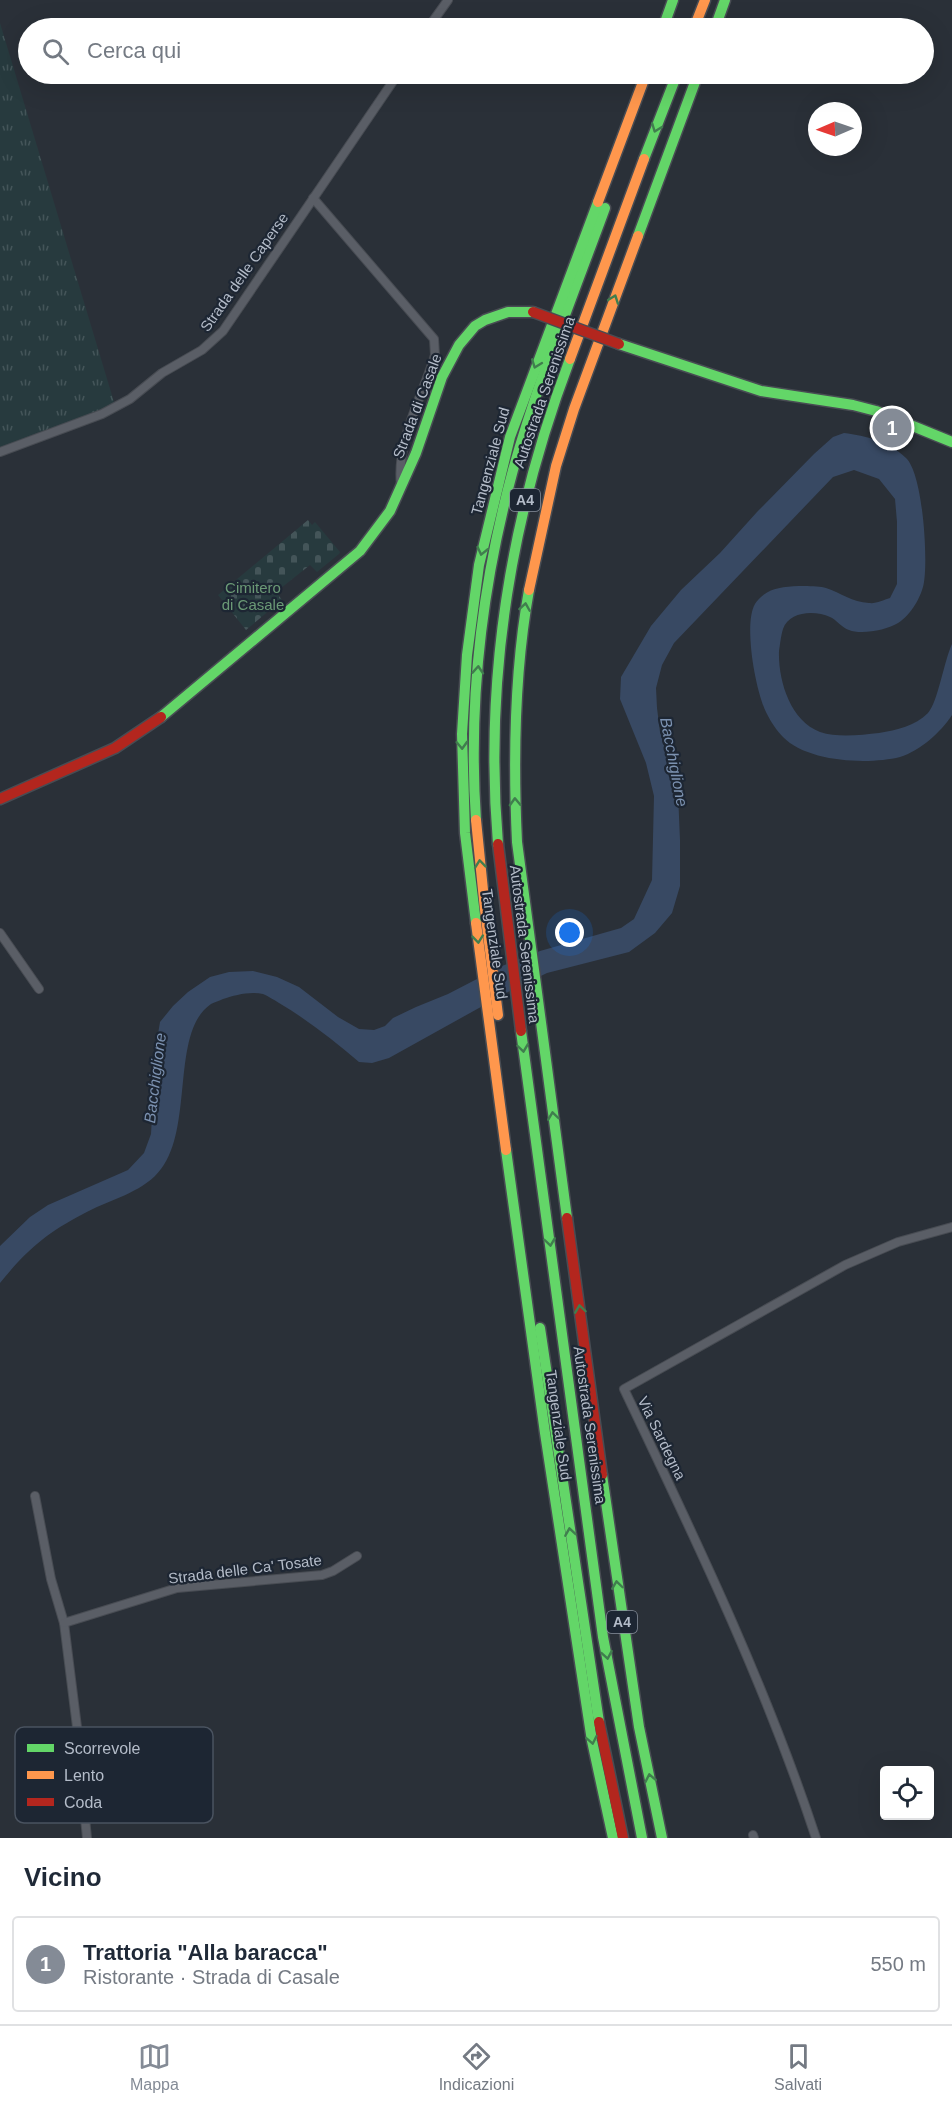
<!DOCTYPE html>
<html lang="it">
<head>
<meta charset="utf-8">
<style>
	body { margin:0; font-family:Arial,sans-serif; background:#f2f2f3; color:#1f2937 }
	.controls { position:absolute; right:18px; bottom:18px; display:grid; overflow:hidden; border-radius:6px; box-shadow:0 6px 24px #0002 }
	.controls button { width:54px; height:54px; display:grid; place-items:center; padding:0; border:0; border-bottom:2px solid #e0e1e3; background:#fff; color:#1f2937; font:30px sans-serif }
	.compass { position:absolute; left:808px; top:102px; width:54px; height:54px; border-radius:50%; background:#fff; box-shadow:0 6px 24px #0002; rotate:268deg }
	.you { position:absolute; left:570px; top:933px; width:21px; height:21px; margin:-15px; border:4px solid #fff; border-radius:50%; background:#1a73e8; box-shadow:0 0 0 9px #1a73e833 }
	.badge { display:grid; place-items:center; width:39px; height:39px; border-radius:50%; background:#848b96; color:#fff; font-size:20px; font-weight:700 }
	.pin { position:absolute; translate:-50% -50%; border:3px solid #fff; box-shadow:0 2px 6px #0006 }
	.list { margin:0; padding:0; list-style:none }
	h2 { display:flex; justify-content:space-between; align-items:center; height:78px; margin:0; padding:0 24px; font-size:26px }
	h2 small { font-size:20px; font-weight:400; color:#747a83 }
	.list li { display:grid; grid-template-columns:39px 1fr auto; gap:18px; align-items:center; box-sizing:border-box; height:96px; margin:0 12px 12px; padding:0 12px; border:2px solid #e0e1e3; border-radius:6px }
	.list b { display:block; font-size:22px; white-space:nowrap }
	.list p { margin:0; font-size:20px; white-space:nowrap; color:#747a83 }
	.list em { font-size:20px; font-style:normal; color:#747a83 }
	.icon { flex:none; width:33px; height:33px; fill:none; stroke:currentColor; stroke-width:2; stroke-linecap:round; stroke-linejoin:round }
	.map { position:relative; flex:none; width:952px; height:1838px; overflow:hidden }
	.search { position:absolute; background:#fff; box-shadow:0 6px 24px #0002; left:18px; right:18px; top:18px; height:66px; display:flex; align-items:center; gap:15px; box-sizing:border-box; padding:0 21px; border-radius:33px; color:#747a83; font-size:22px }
	.sheet { height:186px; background:#fff }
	nav { display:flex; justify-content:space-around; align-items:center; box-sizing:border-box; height:84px; border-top:2px solid #e0e1e3; background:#fff; font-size:16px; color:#747a83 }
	nav a { display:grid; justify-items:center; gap:3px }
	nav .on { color:#848b96 }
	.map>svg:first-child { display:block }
	.cemetery { fill:url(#cemetery-stones) }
	.park { fill:url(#park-tufts) }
	.water { fill:#384963 }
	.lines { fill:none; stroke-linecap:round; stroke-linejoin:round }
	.street-casing { stroke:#484c53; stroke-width:10 }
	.fast-casing { stroke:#484c53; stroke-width:13 }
	.slow-casing { stroke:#484c53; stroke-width:13 }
	.jam-casing { stroke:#484c53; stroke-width:13 }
	.street { stroke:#5a5e66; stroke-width:8 }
	.fast { stroke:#63d668; stroke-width:10 }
	.slow { stroke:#ff974d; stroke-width:10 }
	.jam { stroke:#b3261e; stroke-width:10 }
	.jam-bridge-casing { stroke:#484c53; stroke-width:13; stroke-linecap:butt }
	.jam-bridge { stroke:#b3261e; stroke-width:10 }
	.oneway { stroke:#407e4e }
	.labels { text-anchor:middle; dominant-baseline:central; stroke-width:4.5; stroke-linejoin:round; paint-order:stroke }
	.shield { fill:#1d2633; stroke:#878f9c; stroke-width:1.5 }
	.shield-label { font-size:14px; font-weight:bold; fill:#b4bcc9 }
	.street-label { font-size:15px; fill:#b4bcc9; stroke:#1d2633 }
	.park-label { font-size:15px; fill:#6b9a76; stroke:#1d2633 }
	.water-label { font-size:16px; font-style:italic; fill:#7c92b1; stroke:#1d2633 }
	.key { fill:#1d2633; stroke:#4a5360; stroke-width:1.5 }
	.key-label { font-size:16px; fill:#b4bcc9 }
</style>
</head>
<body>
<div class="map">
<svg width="952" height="1838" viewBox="0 0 952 1838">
	<defs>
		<pattern id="cemetery-stones" width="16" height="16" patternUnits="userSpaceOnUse" patternTransform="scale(1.5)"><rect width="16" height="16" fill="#273a3e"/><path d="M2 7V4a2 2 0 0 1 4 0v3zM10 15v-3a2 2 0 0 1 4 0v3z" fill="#445559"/></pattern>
		<pattern id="park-tufts" width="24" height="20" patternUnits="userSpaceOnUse" patternTransform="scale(1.5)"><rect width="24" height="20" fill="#273a3e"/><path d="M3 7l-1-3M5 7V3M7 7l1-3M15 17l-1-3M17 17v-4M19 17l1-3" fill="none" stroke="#445559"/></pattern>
	</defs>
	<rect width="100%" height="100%" fill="#2a3038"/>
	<path class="cemetery" d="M308,520L312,525L315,522L340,552L339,554L317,572L310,565L276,592L282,600L246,630L218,595Z"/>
	<path class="park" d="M0,23L114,402L101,412L0,448Z"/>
	<path class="water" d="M844,433C866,436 889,441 906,458C923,474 928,558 924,582C922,596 911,615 898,623C887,630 861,635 849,630C842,628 837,620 830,617C815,610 789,611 783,629C781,635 780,645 779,651C778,680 790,721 820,732C838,738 861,735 879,733C897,730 915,726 928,713C938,702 944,661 952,644V715C941,732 920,751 900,757C868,765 807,762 783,737C777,731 771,722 767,714C756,694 743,624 755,604C757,600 764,594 768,592C779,585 814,585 826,588C841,593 852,602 869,603C876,604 883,600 890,598L897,584V522L895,499L879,479L854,470L833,477L674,643L662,665L656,688L657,708L660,732L678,793L680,840V886L672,913L655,933L629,952L547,973L506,993L389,1058L372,1063L359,1062C334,1041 308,1020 279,1003C274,1000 268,996 263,994C250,991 235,995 223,999C220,1001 214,1002 211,1004C168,1033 197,1136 155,1176C135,1195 106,1201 83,1214C45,1234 27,1250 0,1283V1246L30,1217L48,1205L128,1170L144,1153L151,1134L156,1046L160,1022L173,1006L188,992L210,977L229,972L253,971L277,977L299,987L338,1017L359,1029L374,1030L385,1026L393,1018L416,1007L448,994L502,966L540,951L621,928L634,919L652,880L654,796L646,763L620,699L621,677L651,626L681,590L720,553L757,512L814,454L833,437Z"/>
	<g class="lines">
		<g class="street-casing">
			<g id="street">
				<path d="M428,28L448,0"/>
				<path d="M313,198L434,339L435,355C423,396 396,440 401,485"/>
				<path d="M0,452L102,414L130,399L162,373L202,350L223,331L398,74"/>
				<path d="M0,933L39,989"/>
				<path d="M35,1496L51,1579L64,1623L80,1751V1767L87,1838"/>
				<path d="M64,1623L177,1588L322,1575L333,1571L357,1556"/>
				<path d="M753,1835L754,1838"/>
				<path d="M816,1838C765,1683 694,1536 624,1389L845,1265L898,1242L952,1227"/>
			</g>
		</g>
		<g class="fast-casing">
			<g id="fast">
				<path d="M663,28L673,0"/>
				<path d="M715,28L725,0"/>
				<path d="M644,159L677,74"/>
				<path d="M638,236L698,74"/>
				<path d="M619,344L761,391L853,405L876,411L952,442"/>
				<path d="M529,590C514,673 513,758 517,842L567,1218"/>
				<path d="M161,717L360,551L390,511L416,453L442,377L459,345L475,326L485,320L508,312H533"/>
				<path d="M476,820C468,702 482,584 513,470C538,381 573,295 605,208"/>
				<path d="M498,844C484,677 511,515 570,359"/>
				<path d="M476,923L465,833L462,734L467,655L479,565L510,437L598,202"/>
				<path d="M521,1031L603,1637L642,1838"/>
				<path d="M506,1150L545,1433L592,1741L613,1838"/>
				<path d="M540,1328L599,1722"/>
				<path d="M602,1475L639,1727L662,1838"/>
			</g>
		</g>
		<g class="slow-casing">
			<g id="slow">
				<path d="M694,28L705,0"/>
				<path d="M598,202L646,74"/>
				<path d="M570,359L644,159"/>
				<path d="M529,590L556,466L574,409L638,236"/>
				<path d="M476,820L485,910L498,1015"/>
				<path d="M476,923L506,1150"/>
			</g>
		</g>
		<g class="jam-casing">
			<g id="jam">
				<path d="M0,799L115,748L161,717"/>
				<path d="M498,844L521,1031"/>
				<path d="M567,1218L602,1475"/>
				<path d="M599,1722L623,1838"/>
			</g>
		</g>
		<use href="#street" class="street"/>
		<use href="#fast" class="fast"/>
		<use href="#slow" class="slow"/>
		<use href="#jam" class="jam"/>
		<g class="jam-bridge-casing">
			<path id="jam-bridge" d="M533,312L619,344"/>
		</g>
		<use href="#jam-bridge" class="jam-bridge"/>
	</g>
	<defs><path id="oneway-chevron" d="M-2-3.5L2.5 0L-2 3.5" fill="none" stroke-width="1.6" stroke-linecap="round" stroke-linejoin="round" transform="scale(1.5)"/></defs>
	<g class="oneway">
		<use href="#oneway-chevron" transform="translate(656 128) rotate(111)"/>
		<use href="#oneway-chevron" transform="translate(614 299) rotate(-70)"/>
		<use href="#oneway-chevron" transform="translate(536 364) rotate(111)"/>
		<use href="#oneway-chevron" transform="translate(482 551) rotate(103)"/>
		<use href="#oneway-chevron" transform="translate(525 607) rotate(-81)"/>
		<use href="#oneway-chevron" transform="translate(478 670) rotate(-86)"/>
		<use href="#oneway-chevron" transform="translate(462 745) rotate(88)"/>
		<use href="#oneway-chevron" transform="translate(515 802) rotate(-92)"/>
		<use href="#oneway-chevron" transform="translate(480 864) rotate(-96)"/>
		<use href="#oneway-chevron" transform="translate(478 939) rotate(84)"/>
		<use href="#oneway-chevron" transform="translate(523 1048) rotate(82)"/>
		<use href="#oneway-chevron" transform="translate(553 1116) rotate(-98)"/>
		<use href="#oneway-chevron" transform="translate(550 1242) rotate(82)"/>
		<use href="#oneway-chevron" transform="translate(580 1309) rotate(-98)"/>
		<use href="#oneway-chevron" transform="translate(570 1532) rotate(-99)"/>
		<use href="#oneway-chevron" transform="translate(617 1585) rotate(-98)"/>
		<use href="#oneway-chevron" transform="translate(607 1655) rotate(80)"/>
		<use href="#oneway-chevron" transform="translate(592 1740) rotate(79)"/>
		<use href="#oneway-chevron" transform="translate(650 1778) rotate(-101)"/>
	</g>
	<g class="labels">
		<g class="shield">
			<rect x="510" y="489" width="30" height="22" rx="4.5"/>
			<rect x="607" y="1611" width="30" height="22" rx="4.5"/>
		</g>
		<g class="shield-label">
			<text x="525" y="500">A4</text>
			<text x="622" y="1622">A4</text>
		</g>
		<g class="street-label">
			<text transform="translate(244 272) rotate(-55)">Strada delle Caperse</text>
			<text transform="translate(544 392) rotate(-71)">Autostrada Serenissima</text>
			<text transform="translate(417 406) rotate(-69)">Strada di Casale</text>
			<text transform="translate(490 461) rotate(-75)">Tangenziale Sud</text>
			<text transform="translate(495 944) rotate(82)">Tangenziale Sud</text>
			<text transform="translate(525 944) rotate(83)">Autostrada Serenissima</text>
			<text transform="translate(559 1425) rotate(82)">Tangenziale Sud</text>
			<text transform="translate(590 1425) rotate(82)">Autostrada Serenissima</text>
			<text transform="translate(662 1438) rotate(64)">Via Sardegna</text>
			<text transform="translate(245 1569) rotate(-7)">Strada delle Ca' Tosate</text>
		</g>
		<g class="park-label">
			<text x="253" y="587">Cimitero<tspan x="253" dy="17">di Casale</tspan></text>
		</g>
		<g class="water-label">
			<text transform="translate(674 762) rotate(79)">Bacchiglione</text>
			<text transform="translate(155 1078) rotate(-83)">Bacchiglione</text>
		</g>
	</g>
	<rect x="15" y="1727" width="198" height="96" rx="9" class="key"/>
	<rect x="27" y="1744" width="27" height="8" fill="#63d668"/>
	<rect x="27" y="1771" width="27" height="8" fill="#ff974d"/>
	<rect x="27" y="1798" width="27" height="8" fill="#b3261e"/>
	<g class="key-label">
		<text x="64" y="1754">Scorrevole</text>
		<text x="64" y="1781">Lento</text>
		<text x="64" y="1808">Coda</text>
	</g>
</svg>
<div class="controls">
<button><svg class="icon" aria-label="locate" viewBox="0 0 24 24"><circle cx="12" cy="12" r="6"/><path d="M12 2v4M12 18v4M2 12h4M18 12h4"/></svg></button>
</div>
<svg class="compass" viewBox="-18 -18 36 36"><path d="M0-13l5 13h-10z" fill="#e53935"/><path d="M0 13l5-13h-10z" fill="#747a83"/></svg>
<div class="you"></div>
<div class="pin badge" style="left:892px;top:428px">1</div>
<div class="search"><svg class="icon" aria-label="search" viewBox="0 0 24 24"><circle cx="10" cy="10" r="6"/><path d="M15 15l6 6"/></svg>Cerca qui</div>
</div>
<section class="sheet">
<h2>Vicino<small></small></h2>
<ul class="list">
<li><span class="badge">1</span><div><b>Trattoria &quot;Alla baracca&quot;</b><p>Ristorante · Strada di Casale</p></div><em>550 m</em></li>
</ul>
</section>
<nav>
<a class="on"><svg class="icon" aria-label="map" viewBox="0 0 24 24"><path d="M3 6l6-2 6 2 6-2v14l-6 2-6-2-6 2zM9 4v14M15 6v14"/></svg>Mappa</a>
<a><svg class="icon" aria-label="directions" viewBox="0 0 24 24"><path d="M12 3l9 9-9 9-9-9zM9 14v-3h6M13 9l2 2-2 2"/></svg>Indicazioni</a>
<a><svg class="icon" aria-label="saved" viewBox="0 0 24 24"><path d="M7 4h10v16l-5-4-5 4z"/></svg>Salvati</a>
</nav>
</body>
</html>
